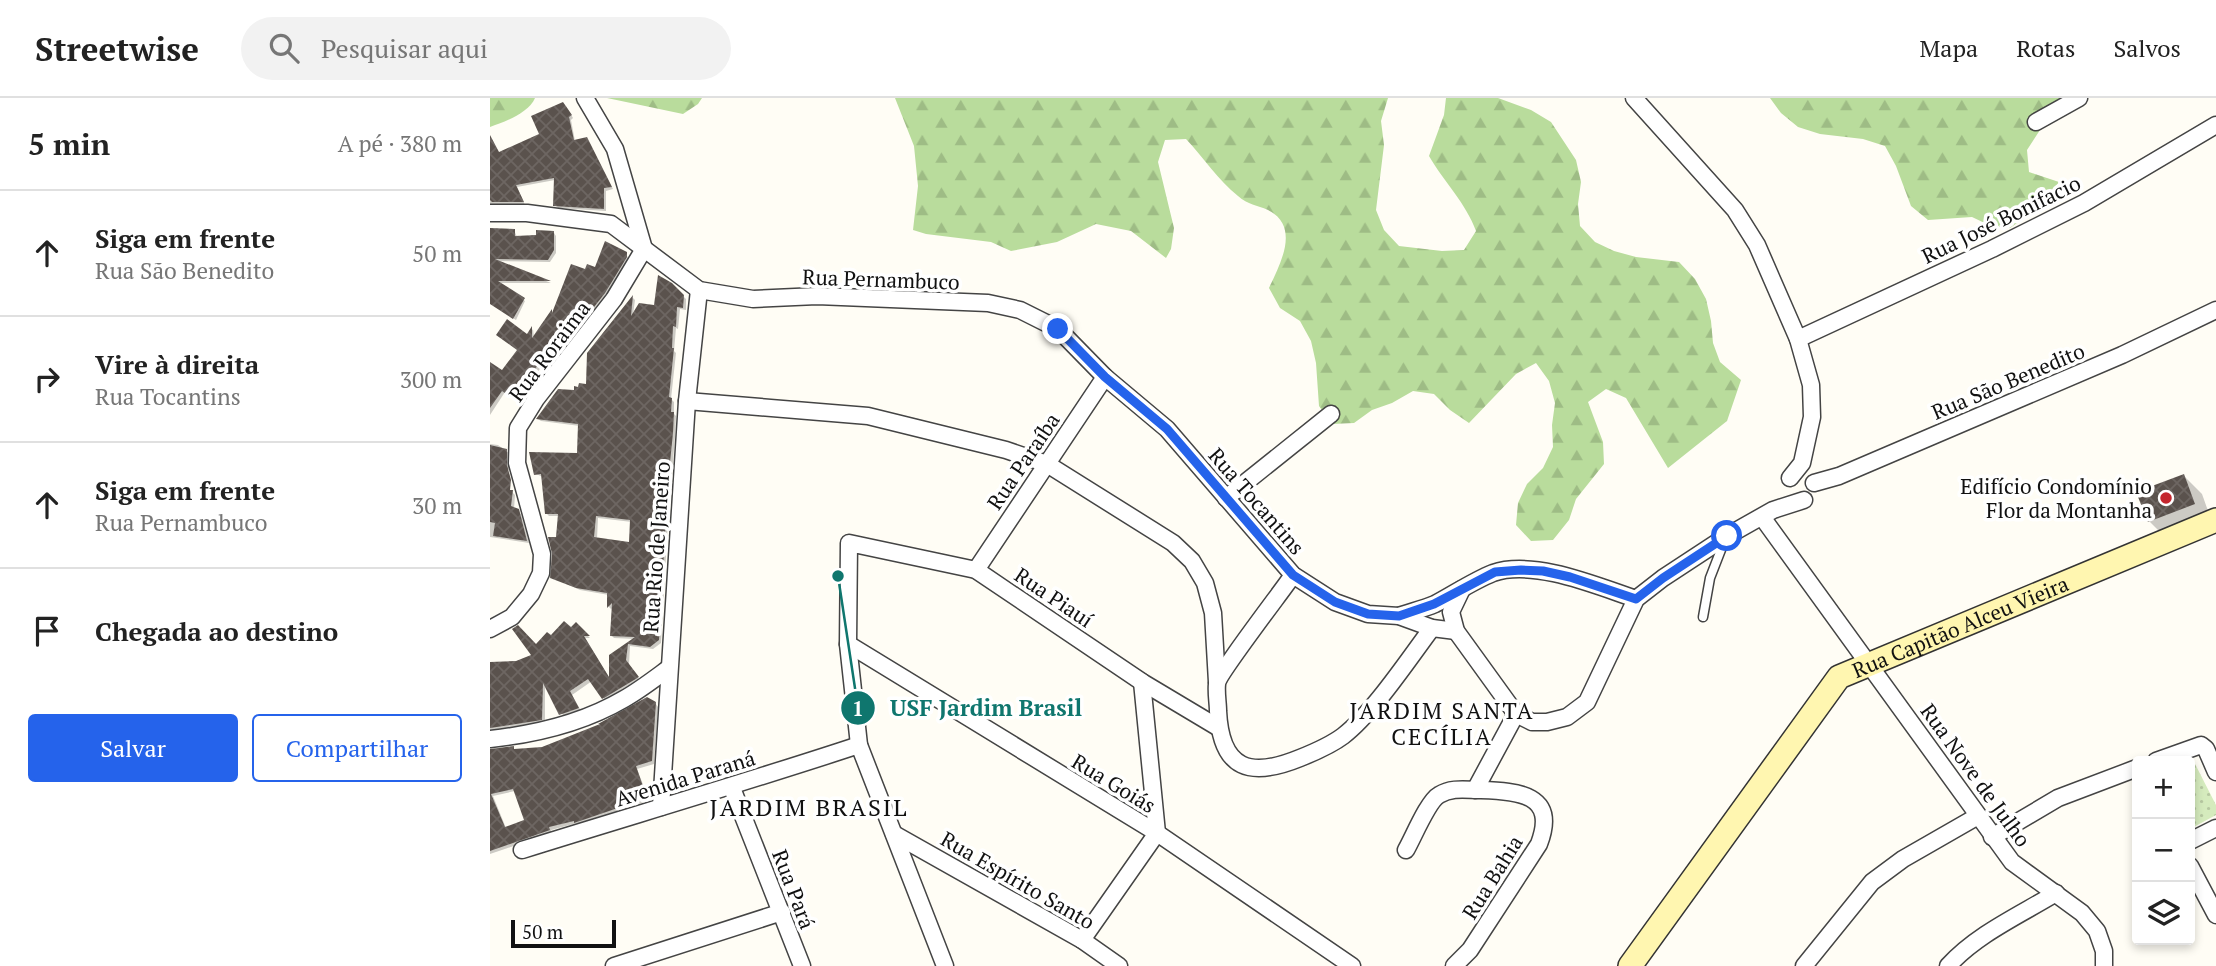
<!DOCTYPE html>
<html lang="pt">
<head>
<meta charset="utf-8">
<style>
	body { margin:0; font-family:"PT Serif",serif; background:#f2f2f2; color:#222 }
	.controls { position:absolute; right:21px; bottom:21px; display:grid; overflow:hidden; border-radius:7px; box-shadow:0 4px 10px #0003 }
	.controls button { width:63px; height:63px; display:grid; place-items:center; padding:0; border:0; border-bottom:2px solid #e0e0e0; background:#fff; color:#222; font:35px sans-serif }
	.scale { position:absolute; left:21px; bottom:18px; width:105px; box-sizing:border-box; padding-left:7px; border:4px solid #111; border-top:0; font-size:19px; line-height:24px; white-space:nowrap; color:#111; -webkit-text-stroke:5px #fff; paint-order:stroke }
	.stop { position:absolute; width:21px; height:21px; margin:-16px; border:5px solid #2563eb; border-radius:50%; background:#fff }
	.stop.end { background:#2563eb; border-color:#fff; box-shadow:0 2px 7px #0008 }
	.list { margin:0; padding:0; list-style:none }
	h2 { display:flex; justify-content:space-between; align-items:center; height:91px; margin:0; padding:0 28px; font-size:30px }
	h2 small { font-size:23px; font-weight:400; color:#767676 }
	.list li { display:grid; grid-template-columns:46px 1fr auto; gap:21px; align-items:center; box-sizing:border-box; height:126px; padding:0 28px; border-top:2px solid #e0e0e0 }
	.list b { display:block; font-size:26px; white-space:nowrap }
	.list p { margin:0; font-size:23px; white-space:nowrap; color:#767676 }
	.list em { font-size:23px; font-style:normal; color:#767676 }
	.actions { display:flex; gap:14px; padding:21px 28px }
	.actions a { flex:1; padding:16px 0; border:2px solid #2563eb; border-radius:7px; text-align:center; font-size:24px; color:#2563eb }
	.actions .main { background:#2563eb; color:#fff }
	.icon { flex:none; width:38px; height:38px; fill:none; stroke:currentColor; stroke-width:2; stroke-linecap:round; stroke-linejoin:round }
	.map { position:relative; flex:none; width:1726px; height:868px; overflow:hidden }
	header { display:flex; align-items:center; gap:42px; box-sizing:border-box; height:98px; padding:0 35px; background:#fff; border-bottom:2px solid #e0e0e0 }
	header strong { font-size:33px }
	nav { display:flex; gap:38px; margin-inline-start:auto; font-size:24px }
	.search { width:490px; height:63px; background:#f2f2f2; display:flex; align-items:center; gap:18px; box-sizing:border-box; padding:0 24px; border-radius:38px; color:#767676; font-size:26px }
	main { display:flex }
	aside { flex:1; background:#fff }
	.map>svg:first-child { display:block }
	.forest { fill:url(#forest-firs) }
	.park { fill:url(#park-dots) }
	.shadow { fill:#0003; fill-rule:evenodd }
	.building { fill:url(#building-cross-hatch); fill-rule:evenodd }
	.lines { fill:none; stroke-linecap:round; stroke-linejoin:round }
	.lane-casing { stroke:#444; stroke-width:11 }
	.street-casing { stroke:#444; stroke-width:19 }
	.secondary-casing { stroke:#333; stroke-width:26 }
	.lane { stroke:#fff; stroke-width:8 }
	.street { stroke:#fff; stroke-width:16 }
	.secondary { stroke:#fff6b0; stroke-width:23 }
	.route { stroke:#2563eb; stroke-width:9 }
	.poi-dot { fill:#c4262e; stroke:#fff; stroke-width:2.5 }
	.labels { text-anchor:middle; dominant-baseline:central; stroke-width:7; stroke-linejoin:round; paint-order:stroke }
	.street-label { font-size:21px; fill:#111; stroke:#fff }
	.poi-label { font-size:21px; fill:#111; stroke:#fff; text-anchor:end }
	.neighbourhood-label { font-size:23px; letter-spacing:2px; fill:#111; stroke:#fff }
	.quarter-label { font-size:24px; letter-spacing:2px; fill:#111; stroke:#fff }
	.leader { fill:none; stroke:#0f766e; stroke-width:2.5 }
	.callout-dot { fill:#0f766e; stroke:#fff; stroke-width:2.5 }
	.mark-label { font-size:21px; text-anchor:middle; font-weight:bold; fill:#fff }
	.callout-label { font-size:23px; text-anchor:middle; font-weight:bold; fill:#0f766e; stroke:#fff; stroke-width:7; stroke-linejoin:round; paint-order:stroke }
</style>
</head>
<body>
<header>
<strong>Streetwise</strong>
<div class="search"><svg class="icon" aria-label="search" viewBox="0 0 24 24"><circle cx="10" cy="10" r="6"/><path d="M15 15l6 6"/></svg>Pesquisar aqui</div>
<nav><a>Mapa</a><a>Rotas</a><a>Salvos</a></nav>
</header>
<main>
<aside>
<h2>5 min<small>A pé · 380 m</small></h2>
<ul class="list">
<li><svg class="icon" aria-label="ahead" viewBox="0 0 24 24"><path d="M12 20V5M6 11l6-6 6 6"/></svg><div><b>Siga em frente</b><p>Rua São Benedito</p></div><em>50 m</em></li>
<li><svg class="icon" aria-label="right" viewBox="0 0 24 24"><path d="M7 20v-9h11M14 6l5 5-5 5"/></svg><div><b>Vire à direita</b><p>Rua Tocantins</p></div><em>300 m</em></li>
<li><svg class="icon" aria-label="ahead" viewBox="0 0 24 24"><path d="M12 20V5M6 11l6-6 6 6"/></svg><div><b>Siga em frente</b><p>Rua Pernambuco</p></div><em>30 m</em></li>
<li><svg class="icon" aria-label="arrive" viewBox="0 0 24 24"><path d="M6 21V4h12l-3 4 3 4H6"/></svg><div><b>Chegada ao destino</b></div></li>
</ul>
<div class="actions"><a class="main">Salvar</a><a>Compartilhar</a></div>
</aside>
<div class="map">
<svg width="1726" height="868" viewBox="0 0 1726 868">
	<defs>
		<pattern id="forest-firs" width="22" height="20" patternUnits="userSpaceOnUse" patternTransform="scale(1.75)"><rect width="22" height="20" fill="#b9dc9c"/><path d="M5 1l3.5 6h-7zM16 11l3.5 6h-7z" fill="#9ebc85"/></pattern>
		<pattern id="park-dots" width="8" height="8" patternUnits="userSpaceOnUse" patternTransform="scale(1.75)"><rect width="8" height="8" fill="#d5ebbd"/><path d="M2 2h.1M6 6h.1" fill="none" stroke="#b6c8a1" stroke-width="1.8" stroke-linecap="round"/></pattern>
		<pattern id="building-cross-hatch" width="8" height="8" patternUnits="userSpaceOnUse" patternTransform="scale(1.75)"><rect width="8" height="8" fill="#5a524d"/><path d="M0 0l8 8M0 8l8-8" fill="none" stroke="#6d6662"/></pattern>
	</defs>
	<rect width="100%" height="100%" fill="#fffdf5"/>
	<g class="forest">
		<path d="M0,0H45C39,15 14,24 0,29Z"/>
		<path d="M117,0H212L208,6L193,16Z"/>
		<path d="M405,0H898L891,23L894,47L886,112L894,132L909,148L952,153L974,152L986,133C976,105 954,84 939,58L954,17L956,0H1008L1041,12L1061,24L1086,62L1091,84L1088,106L1090,128L1105,144L1124,153L1146,159L1189,164L1205,181L1216,201L1221,223L1223,245L1230,264L1251,282L1237,323L1178,370L1136,300L1116,291L1098,304L1113,344L1114,366L1086,401L1079,422L1063,442L1041,443L1026,427L1028,405L1037,386L1053,370L1063,349L1062,327L1065,305L1059,283L1046,265L1026,276L979,325L960,312L944,296L923,293L902,305L882,312L864,325L842,326L829,308L826,265L821,243L810,223L790,210L779,190C790,166 811,129 778,112C767,107 758,107 748,98C728,82 714,60 696,41L675,42L668,64L684,130L681,151L676,160L641,133L606,126L567,144L521,153L501,144L436,136L423,132L428,88L424,48Z"/>
		<path d="M1280,0H1596L1550,32L1537,52L1539,74L1569,84L1552,107L1520,130L1501,128L1482,119L1438,122L1421,108L1406,68L1395,48L1373,41L1330,36L1308,29L1291,15Z"/>
	</g>
	<path class="park" d="M1698,657L1702,660L1726,707V717L1700,731V663H1684Z"/>
	<g class="shadow">
		<path d="M76,8L83,20L81,22L85,43L99,44L123,91L116,93V113L68,110L65,107V82L27,89L35,107L0,108V39L9,55L51,37Z"/>
		<path d="M0,132H24L27,139H48L64,135L66,138V155L60,164L7,163L61,185H8L35,203L26,222L0,205Z"/>
		<path d="M136,156L139,162L118,198L59,273L52,268L29,300H23L15,294L0,317V266L12,274L43,231L44,240L96,174L106,171Z"/>
		<path d="M181,186L196,201V212L190,211L188,231L186,230L184,253L186,255L181,301L184,304V316L186,318L185,339L181,386L174,385L171,419L178,422L171,545L163,551L140,548L139,567L150,583L116,603L102,583L82,597L91,613L74,619L55,585V624L0,634V566L26,564L44,558L46,548L81,532L86,526L100,540H95L121,583V558L145,541L124,540L122,538L124,509L121,511L119,509V497L90,492L62,479L69,418H59L56,415L53,379L46,376L89,357L90,328L51,323L48,321L98,288L99,255L143,200L145,202L143,217L165,208ZM108,420L142,424L141,445L107,441Z"/>
		<path d="M0,346L8,347L19,355L20,372L0,368Z"/>
		<path d="M1694,378L1712,396L1722,424L1677,441L1659,423Z"/>
		<path d="M0,388L22,394L25,397L24,411L31,416L39,445L0,439Z"/>
		<path d="M165,605L168,609L164,666L147,671L159,702L89,727L87,725L61,732L62,735L0,756V653L53,651ZM25,693L37,723L16,730L3,698Z"/>
	</g>
	<g class="building">
		<path d="M73,4L82,17L79,19L84,42L97,39L122,89L114,90V111L63,108L64,80L26,87L34,104H2L0,102V37L9,54L49,36L41,18Z"/>
		<path d="M0,130L25,131V138L46,137V132L64,133V152L58,162L5,161L61,183H8L35,200L23,221L0,206Z"/>
		<path d="M115,143L137,154V159L115,195L55,272L48,267L26,297L19,298L12,293L0,310V264L12,272L27,252L6,237L17,221L37,236L42,228V240L62,211V215L81,166L95,171L97,166L105,169Z"/>
		<path d="M168,177L182,185L194,197L193,210L187,209L186,229L183,228L182,250H184L179,299L182,300L181,314H184L183,335L178,384L172,383L169,417L176,418L169,542L160,549L138,546L136,562L149,579L114,600L112,601L98,581L80,593L89,610L69,617L53,585L52,622L0,630V564L26,563L41,557L22,531L28,527L46,546L57,534L61,537L74,523L81,529L86,524L100,538H94L119,579V557L145,539L120,538L122,505L117,510V495L86,490L60,480L62,456L58,439H66L68,416H55L51,376L44,377L39,354L87,355L88,326L46,321L68,291L84,292V288L88,289L89,285L96,286L97,255L143,197L141,218L149,205L164,207ZM106,418L140,422L139,444L104,439Z"/>
		<path d="M0,347L17,351V367L21,382L20,392H23L21,408L29,411L37,443L3,438L5,425L0,424Z"/>
		<path d="M1694,376L1705,406L1658,424L1646,394Z"/>
		<path d="M157,599L166,604L162,663L146,668L157,700L84,725V723L59,729L60,732L0,753V651L24,648V651L52,649L110,626H108ZM23,691L34,722L15,729L1,696Z"/>
	</g>
	<g class="lines">
		<g class="lane-casing">
			<path id="lane" d="M1213,519L1220,480L1234,444"/>
		</g>
		<g class="street-casing">
			<g id="street">
				<path d="M1144,0L1245,112L1267,147L1308,241L1321,287L1322,319L1312,365L1300,380"/>
				<path d="M1546,24L1589,0"/>
				<path d="M0,115H37L121,126L209,192L263,201L327,198L498,205L530,212L568,231L615,279L677,331L803,477L845,504L878,516L909,518L942,530L966,533"/>
				<path d="M1308,241L1502,151L1594,105L1726,27"/>
				<path d="M197,303L378,318L516,352L557,366L683,445L702,463L715,485L723,515L727,584"/>
				<path d="M1324,385L1349,378L1632,257L1726,212"/>
				<path d="M736,400L841,316"/>
				<path d="M1272,419L1522,764L1592,815L1607,833L1614,853V868"/>
				<path d="M486,472L615,279"/>
				<path d="M803,477C792,493 728,576 727,586C726,595 728,605 728,613C731,673 761,680 810,660C825,654 841,647 853,638C883,615 918,562 942,530"/>
				<path d="M972,491L961,514L966,533L1026,616L1042,624H1057L1077,619L1097,604L1146,501L1173,480L1237,438L1283,412L1314,402"/>
				<path d="M909,518C920,514 933,511 945,506C964,496 983,483 1003,475C1044,461 1107,488 1146,501"/>
				<path d="M0,531L22,519L41,496L51,475L52,456L27,365L28,330L46,301L124,201L154,151L125,51L95,0"/>
				<path d="M358,546L667,735L862,868"/>
				<path d="M0,641C47,636 93,625 134,601C150,592 164,581 179,570"/>
				<path d="M1666,663L1711,647L1716,651L1726,674"/>
				<path d="M242,690L312,868"/>
				<path d="M985,692L1026,616"/>
				<path d="M171,709L197,303L209,192"/>
				<path d="M404,736L592,842L629,868"/>
				<path d="M1502,739L1568,700L1647,670"/>
				<path d="M1700,743L1726,730"/>
				<path d="M32,752C144,717 257,684 369,647"/>
				<path d="M916,752C923,740 938,703 949,697C962,689 976,692 991,692C1028,693 1068,696 1049,746L980,852L964,868"/>
				<path d="M1700,768L1726,817"/>
				<path d="M592,842L667,735L652,584"/>
				<path d="M124,868L292,814"/>
				<path d="M455,868L369,647L358,546L359,445L486,472L652,584L729,630"/>
				<path d="M1314,868L1382,784L1413,761L1488,718"/>
				<path d="M1458,868C1487,836 1530,817 1566,795"/>
			</g>
		</g>
		<g class="secondary-casing">
			<g id="secondary">
				<path id="s1" d="M1140,868L1349,579L1726,422"/>
			</g>
		</g>
		<use href="#lane" class="lane"/>
		<use href="#street" class="street"/>
		<use href="#secondary" class="secondary"/>
	</g>
	<g class="lines">
		<path class="route" d="M568,231L615,279L677,331L803,477L845,504L878,516L909,518L944,506L1005,474L1031,472L1053,473L1080,479L1146,501L1173,480L1237,438"/>
	</g>
	<circle class="poi-dot" cx="1676" cy="400" r="7"/>
	<g class="labels">
		<g class="street-label">
			<text transform="translate(1511 121) rotate(-26)">Rua José Bonifacio</text>
			<text transform="translate(391 181) rotate(2)">Rua Pernambuco</text>
			<text transform="translate(59 253) rotate(-53)">Rua Roraima</text>
			<text transform="translate(1518 283) rotate(-23)">Rua São Benedito</text>
			<text transform="translate(533 363) rotate(-56)">Rua Paraíba</text>
			<text transform="translate(767 403) rotate(49)">Rua Tocantins</text>
			<text transform="translate(166 449) rotate(-86)">Rua Rio de Janeiro</text>
			<text transform="translate(564 499) rotate(34)">Rua Piauí</text>
			<text stroke="none"><textPath href="#s1" startOffset="488">Rua Capitão Alceu Vieira</textPath></text>
			<text transform="translate(1486 677) rotate(54)">Rua Nove de Julho</text>
			<text transform="translate(195 680) rotate(-17)">Avenida Paraná</text>
			<text transform="translate(624 685) rotate(31)">Rua Goiás</text>
			<text transform="translate(1002 779) rotate(-58)">Rua Bahia</text>
			<text transform="translate(528 782) rotate(30)">Rua Espírito Santo</text>
			<text transform="translate(304 791) rotate(69)">Rua Pará</text>
		</g>
		<g class="poi-label">
			<text x="1662" y="388">Edifício Condomínio<tspan x="1662" dy="24">Flor da Montanha</tspan></text>
		</g>
		<g class="neighbourhood-label">
			<text x="952" y="612">JARDIM SANTA<tspan x="952" dy="26">CECÍLIA</tspan></text>
		</g>
		<g class="quarter-label">
			<text x="319" y="709">JARDIM BRASIL</text>
		</g>
	</g>
	<path class="leader" d="M348 478L368 610"/>
	<g class="callout-dot">
		<circle cx="348" cy="478" r="7"/>
		<circle cx="368" cy="610" r="18"/>
	</g>
	<g class="mark-label">
		<text x="368" y="618">1</text>
	</g>
	<g class="callout-label">
		<text x="496" y="618">USF Jardim Brasil</text>
	</g>
</svg>
<div class="controls">
<button>+</button>
<button>−</button>
<button><svg class="icon" aria-label="layers" viewBox="0 0 24 24"><path d="M12 4l9 5-9 5-9-5zM3 14l9 5 9-5"/></svg></button>
</div>
<div class="scale">50 m</div>
<div class="stop" style="left:1237px;top:438px"></div>
<div class="stop end" style="left:568px;top:231px"></div>
</div>
</main>
</body>
</html>
